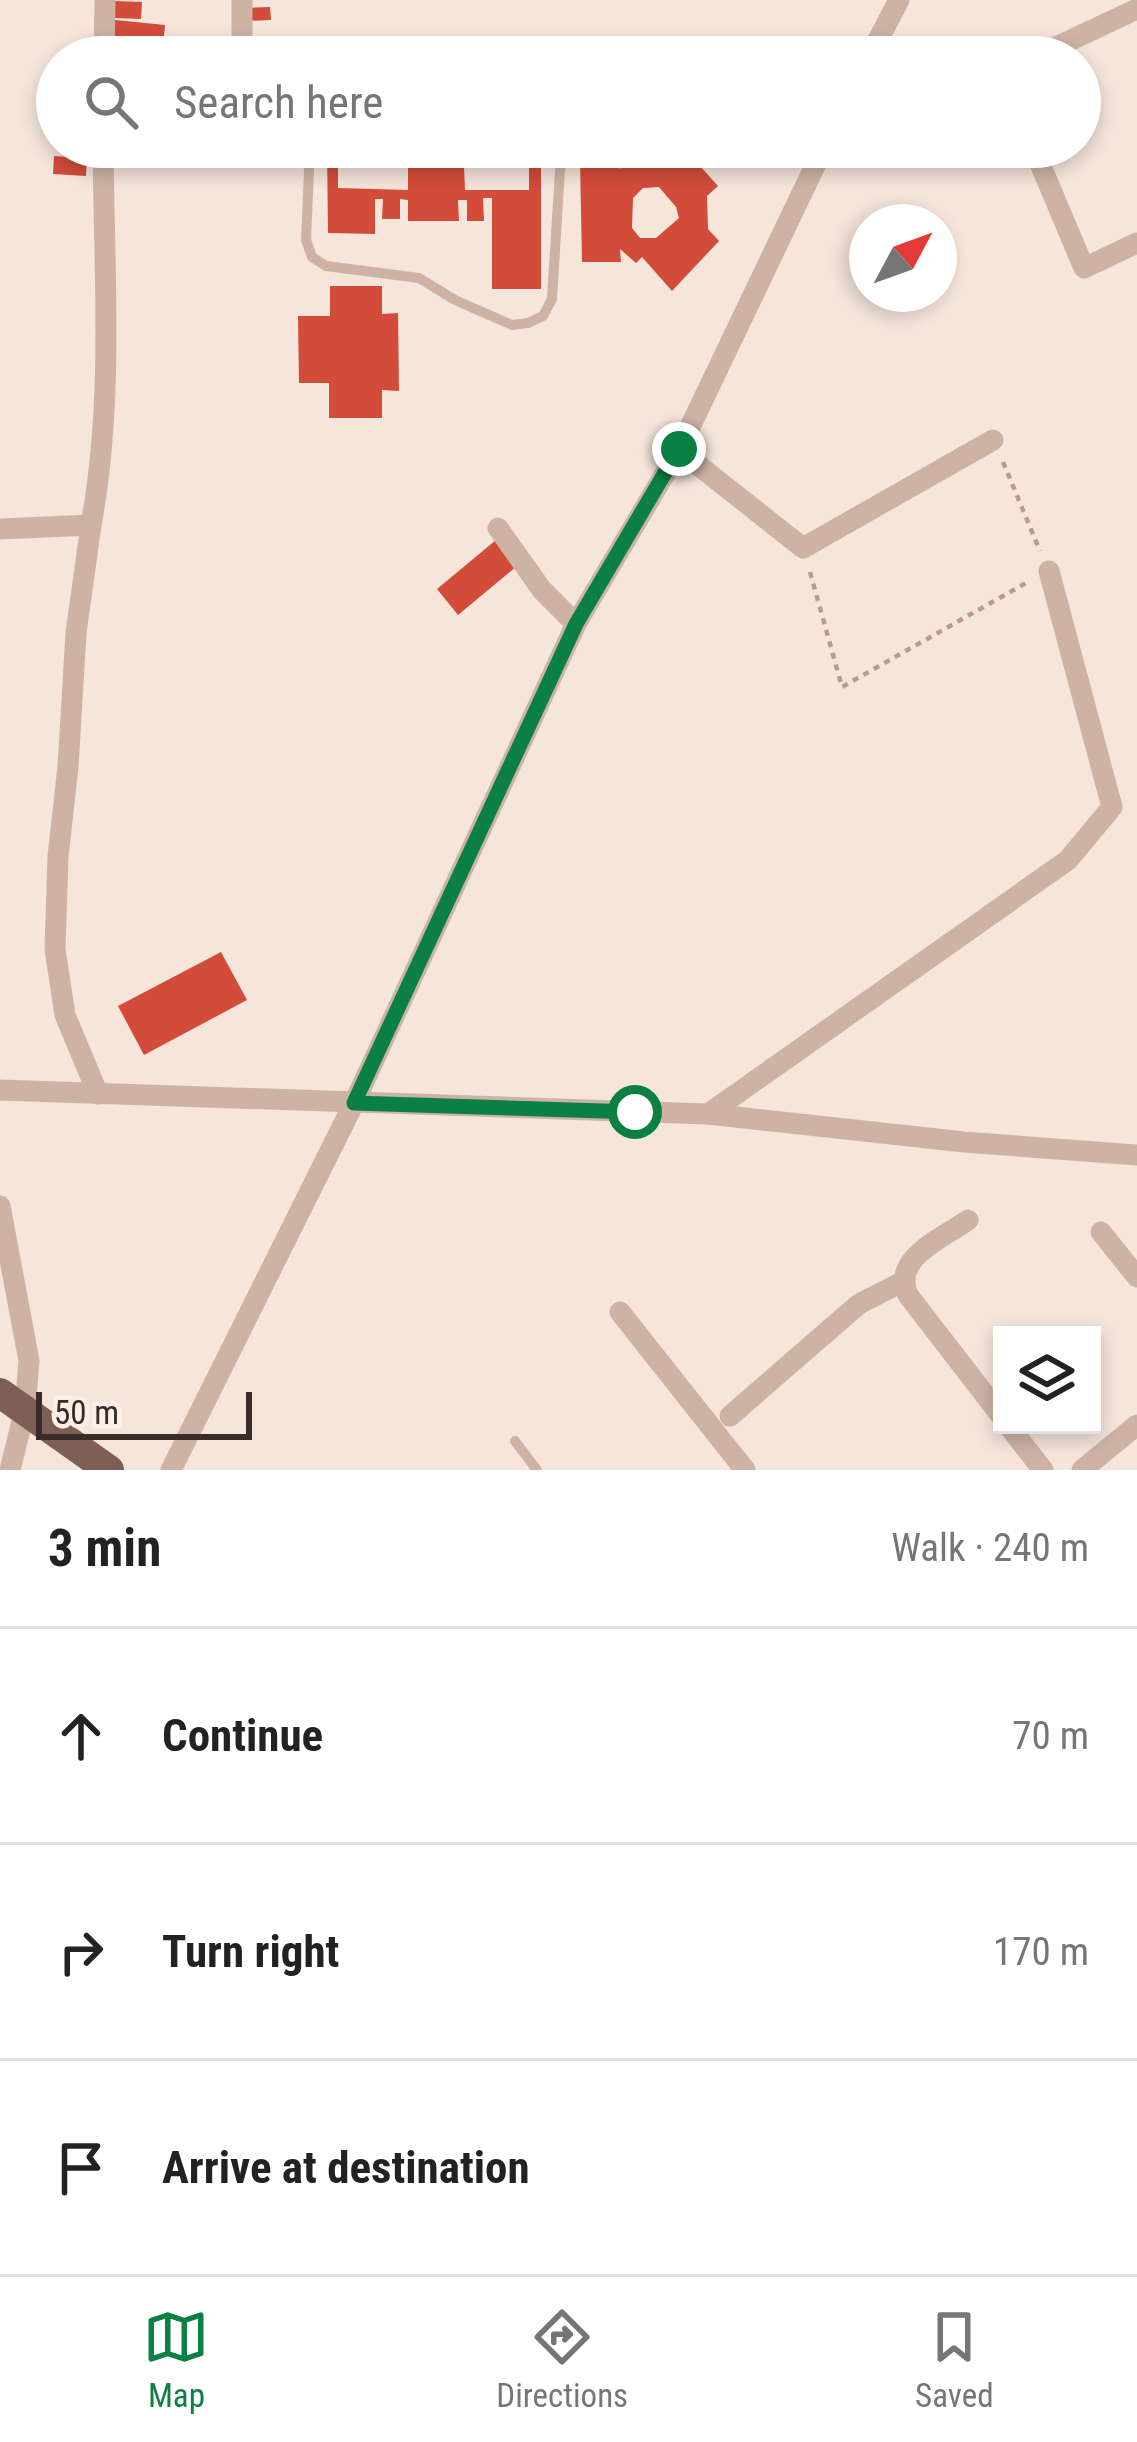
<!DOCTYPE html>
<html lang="en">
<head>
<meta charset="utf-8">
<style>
	body { margin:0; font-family:"Roboto Condensed",sans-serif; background:#f2f2f2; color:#222 }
	.controls { position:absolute; right:36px; bottom:36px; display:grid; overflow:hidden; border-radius:0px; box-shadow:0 6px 18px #0003 }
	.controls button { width:108px; height:108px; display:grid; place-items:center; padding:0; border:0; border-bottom:3px solid #e0e0e0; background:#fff; color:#222; font:60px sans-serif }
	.compass { position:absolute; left:849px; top:204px; width:108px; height:108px; border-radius:50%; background:#fff; box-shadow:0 6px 18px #0003; rotate:49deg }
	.scale { position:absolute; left:36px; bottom:30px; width:216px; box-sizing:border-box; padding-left:12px; border:6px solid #392b27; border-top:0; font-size:33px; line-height:42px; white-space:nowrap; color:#392b27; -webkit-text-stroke:9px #fbf0e8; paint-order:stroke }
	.stop { position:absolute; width:36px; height:36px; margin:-27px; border:9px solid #0b8043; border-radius:50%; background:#fff }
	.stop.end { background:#0b8043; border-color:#fff; box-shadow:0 3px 12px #0008 }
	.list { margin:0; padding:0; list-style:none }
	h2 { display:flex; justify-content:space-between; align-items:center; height:156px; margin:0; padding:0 48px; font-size:51px }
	h2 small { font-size:39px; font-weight:400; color:#767676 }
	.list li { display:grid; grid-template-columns:78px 1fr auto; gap:36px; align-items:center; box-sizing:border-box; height:216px; padding:0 48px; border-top:3px solid #e0e0e0 }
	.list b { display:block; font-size:45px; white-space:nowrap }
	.list em { font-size:39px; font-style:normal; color:#767676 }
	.icon { flex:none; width:66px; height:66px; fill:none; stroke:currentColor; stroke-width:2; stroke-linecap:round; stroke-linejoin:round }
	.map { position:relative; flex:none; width:1137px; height:1470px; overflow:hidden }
	.search { position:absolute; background:#fff; box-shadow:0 6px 18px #0003; left:36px; right:36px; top:36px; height:132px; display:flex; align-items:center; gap:30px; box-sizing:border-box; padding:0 42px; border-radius:66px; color:#767676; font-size:45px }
	.sheet { height:804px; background:#fff }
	nav { display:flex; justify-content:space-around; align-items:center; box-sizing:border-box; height:168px; border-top:3px solid #e0e0e0; background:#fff; font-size:33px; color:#767676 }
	nav a { display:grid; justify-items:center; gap:6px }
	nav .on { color:#0b8043 }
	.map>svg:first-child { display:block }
	.building { fill:#d34c3a; fill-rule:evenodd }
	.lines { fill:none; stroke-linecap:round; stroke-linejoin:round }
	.path { stroke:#ba9c8f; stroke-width:4.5; stroke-dasharray:6 6; stroke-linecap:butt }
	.service { stroke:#ceb3a5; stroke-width:10 }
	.minor { stroke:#ceb3a5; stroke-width:21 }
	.primary { stroke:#7d5f56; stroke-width:30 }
	.route { stroke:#0b8043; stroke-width:15 }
</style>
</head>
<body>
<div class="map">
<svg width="1137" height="1470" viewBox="0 0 1137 1470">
	<rect width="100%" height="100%" fill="#f5e5db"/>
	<g class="building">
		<path d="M115,1L142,2L141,19L114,18Z"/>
		<path d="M270,7L271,20L245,21L244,8Z"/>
		<path d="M115,20L165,25L163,47L113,42Z"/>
		<path d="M285,37H327V54H284Z"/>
		<path d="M757,41L758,57H713L712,42Z"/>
		<path d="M116,45L146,48V57H115Z"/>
		<path d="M622,46L696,47V57H622Z"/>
		<path d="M327,147H374V151H427V147H440V150H493V147H541V289H492V198H483L484,221H467V200H458L459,221H408V200L400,199V219H382L383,199H375V234L328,233ZM338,163L408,165V190L338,188ZM529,165V190H465L464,166Z"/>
		<path d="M655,147H683L718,186L707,196L708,229L719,241L672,291L642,257L636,263L620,249L621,262H582L580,161L619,160V169L636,153L641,159ZM659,187L676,207L679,218L656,238H640L632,228L633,198L643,188Z"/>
		<path d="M54,156L87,158L86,176L53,174Z"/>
		<path d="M330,286H382V314L398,313L399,391L382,390V418H329V383H299L298,316H330Z"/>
		<path d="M496,540L517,566L458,615L437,589Z"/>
		<path d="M221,952L247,1000L144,1055L118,1006Z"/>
	</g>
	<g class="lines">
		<g class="path">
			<path d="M1003,462L1040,551"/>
			<path d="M810,572L842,687L1026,583"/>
		</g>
		<g class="service">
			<path d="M310,147L306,240L312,257L326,266L419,278L455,300L512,325L528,323L543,316L552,299L560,170L567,147"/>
			<path d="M515,1441L537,1470"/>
		</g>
		<g class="minor">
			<path d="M242,48V0"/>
			<path d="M104,57L105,0"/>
			<path d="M869,57L899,0"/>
			<path d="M1035,57L1137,9"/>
			<path d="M1033,147L1084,268L1137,243"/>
			<path d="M679,450L803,548L993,440"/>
			<path d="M91,525L76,633L68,767L58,857L55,949L65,1015L98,1094"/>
			<path d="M498,528L542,590L576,624"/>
			<path d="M0,529L91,525C114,401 104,272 103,147"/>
			<path d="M0,1090L708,1114L964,1142L1137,1155"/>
			<path d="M708,1114L1068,860L1112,807L1049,571"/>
			<path d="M0,1206L29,1361L25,1409L10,1470"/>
			<path d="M968,1220C943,1238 891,1258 908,1295L1002,1417"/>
			<path d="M1101,1232L1137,1277"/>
			<path d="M620,1312L745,1470"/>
			<path d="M730,1416L859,1304L902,1282"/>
			<path d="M1008,1425L1043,1470"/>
			<path d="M171,1470L354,1103L576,624L679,450L824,147"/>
			<path d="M1082,1470L1137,1425"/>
		</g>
		<path class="primary" d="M0,1393L109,1470"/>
	</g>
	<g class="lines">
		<path class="route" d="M635,1112L354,1103L576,624L679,449"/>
	</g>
</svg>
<div class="controls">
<button><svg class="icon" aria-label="layers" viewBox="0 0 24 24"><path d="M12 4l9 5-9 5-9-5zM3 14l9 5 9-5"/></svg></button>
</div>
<svg class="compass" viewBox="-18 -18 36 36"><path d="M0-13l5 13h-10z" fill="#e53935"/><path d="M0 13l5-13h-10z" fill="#767676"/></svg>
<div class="scale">50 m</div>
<div class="stop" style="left:635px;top:1112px"></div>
<div class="stop end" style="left:679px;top:449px"></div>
<div class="search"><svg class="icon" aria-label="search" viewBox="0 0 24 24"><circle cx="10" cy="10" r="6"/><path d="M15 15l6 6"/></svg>Search here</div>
</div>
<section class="sheet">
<h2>3 min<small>Walk · 240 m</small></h2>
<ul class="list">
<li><svg class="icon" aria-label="ahead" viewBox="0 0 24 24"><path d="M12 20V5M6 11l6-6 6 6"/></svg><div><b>Continue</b></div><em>70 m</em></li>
<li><svg class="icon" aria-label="right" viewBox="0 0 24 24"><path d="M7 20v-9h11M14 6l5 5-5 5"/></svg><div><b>Turn right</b></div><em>170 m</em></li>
<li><svg class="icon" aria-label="arrive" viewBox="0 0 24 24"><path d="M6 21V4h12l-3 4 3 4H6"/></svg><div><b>Arrive at destination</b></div></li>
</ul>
</section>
<nav>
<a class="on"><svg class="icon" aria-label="map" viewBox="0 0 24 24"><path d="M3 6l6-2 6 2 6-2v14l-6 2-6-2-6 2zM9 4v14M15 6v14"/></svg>Map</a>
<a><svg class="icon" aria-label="directions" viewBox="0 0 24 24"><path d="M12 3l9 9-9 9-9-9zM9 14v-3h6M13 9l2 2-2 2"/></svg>Directions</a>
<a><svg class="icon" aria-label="saved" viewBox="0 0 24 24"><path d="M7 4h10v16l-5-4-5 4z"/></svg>Saved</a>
</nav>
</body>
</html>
